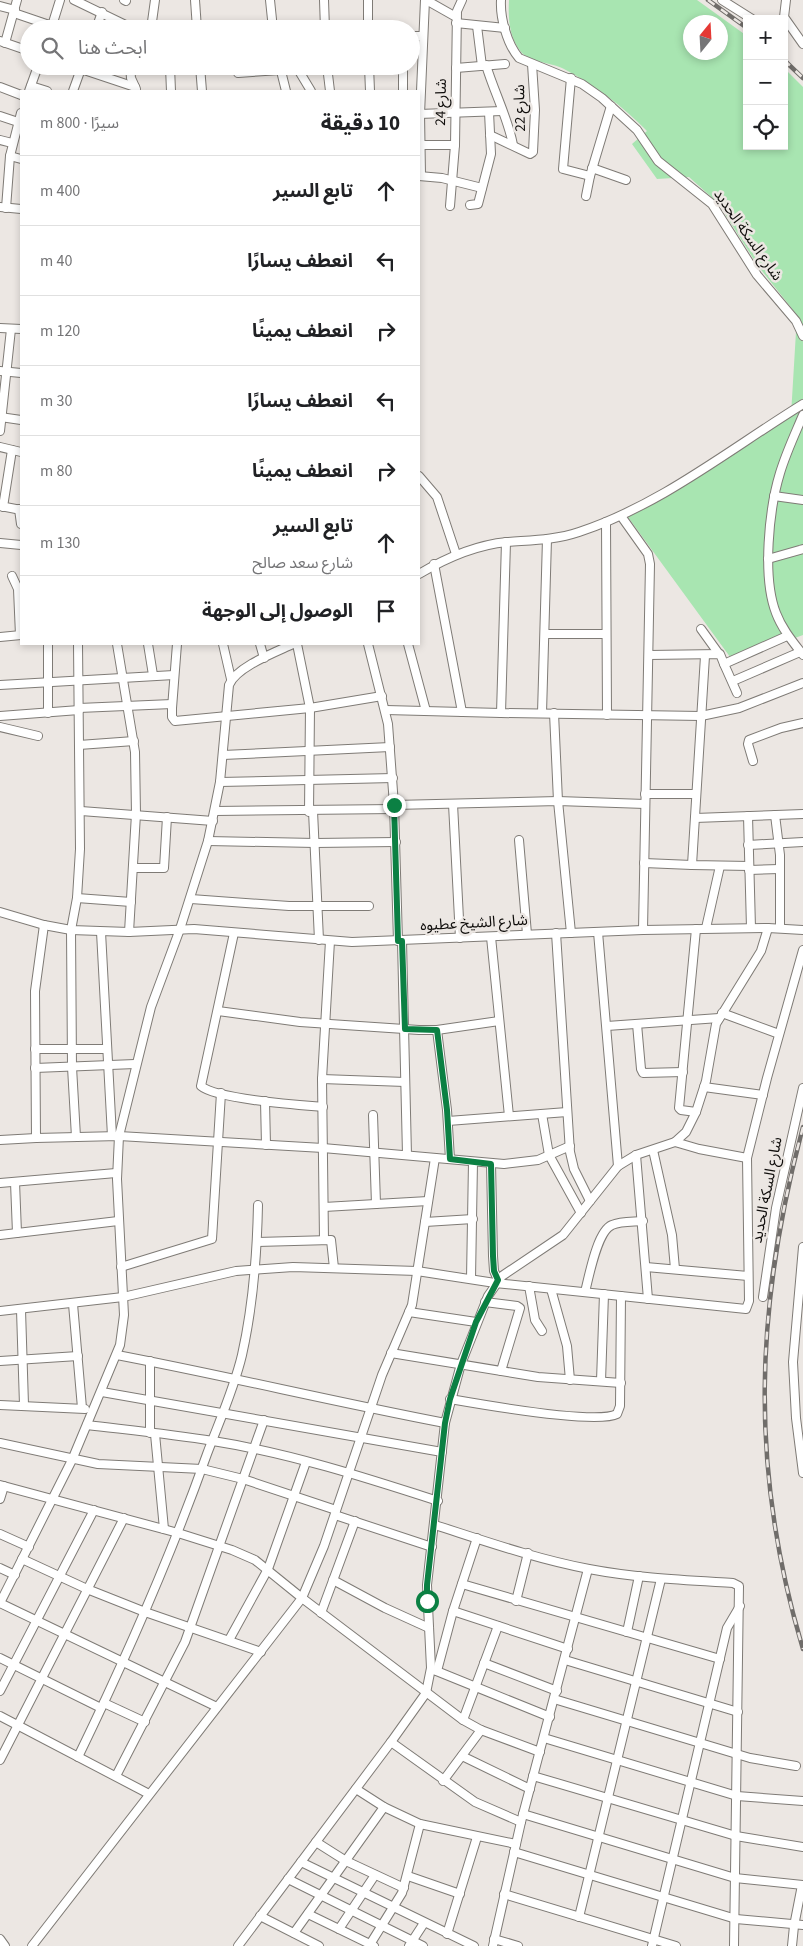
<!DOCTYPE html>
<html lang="ar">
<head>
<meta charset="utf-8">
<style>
	body { margin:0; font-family:"Source Sans 3","Noto Sans Arabic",sans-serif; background:#f2f2f2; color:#202124; direction:rtl }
	.controls { position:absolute; right:15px; top:15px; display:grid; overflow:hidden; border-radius:0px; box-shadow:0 2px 8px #0003 }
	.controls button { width:45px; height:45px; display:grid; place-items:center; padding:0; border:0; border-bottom:1px solid #e0e0e0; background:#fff; color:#202124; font:25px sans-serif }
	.compass { position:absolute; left:683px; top:15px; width:45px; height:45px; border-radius:50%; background:#fff; box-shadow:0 2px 8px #0003; rotate:18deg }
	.stop { position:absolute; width:15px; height:15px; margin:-11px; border:4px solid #0b8043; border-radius:50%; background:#fff }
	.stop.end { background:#0b8043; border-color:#fff; box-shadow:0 1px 5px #0008 }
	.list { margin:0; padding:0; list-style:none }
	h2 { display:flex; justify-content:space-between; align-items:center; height:65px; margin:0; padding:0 20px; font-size:21px }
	h2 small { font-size:16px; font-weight:400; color:#757577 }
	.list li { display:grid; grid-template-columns:32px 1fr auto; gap:15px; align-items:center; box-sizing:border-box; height:70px; padding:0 20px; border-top:1px solid #e0e0e0 }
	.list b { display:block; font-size:19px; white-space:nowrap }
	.list p { margin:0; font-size:16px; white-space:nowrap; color:#757577 }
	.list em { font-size:16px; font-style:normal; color:#757577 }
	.icon { flex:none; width:28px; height:28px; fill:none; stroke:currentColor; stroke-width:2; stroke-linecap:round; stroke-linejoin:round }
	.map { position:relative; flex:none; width:803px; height:1946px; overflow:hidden; direction:ltr }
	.search { position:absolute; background:#fff; box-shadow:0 2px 8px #0003; left:20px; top:20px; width:400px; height:55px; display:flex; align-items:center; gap:12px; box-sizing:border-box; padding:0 18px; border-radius:28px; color:#757577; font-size:19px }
	.panel { position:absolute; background:#fff; box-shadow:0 2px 8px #0003; left:20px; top:90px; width:400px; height:555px; border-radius:0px; direction:rtl }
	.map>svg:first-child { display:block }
	.green { fill:#a8e5b1; fill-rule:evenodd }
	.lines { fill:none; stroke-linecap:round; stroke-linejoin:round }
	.minor-casing { stroke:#7f7b76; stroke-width:10 }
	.minor { stroke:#fff; stroke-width:8 }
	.rail-casing { stroke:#706d6a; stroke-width:4.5 }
	.rail { stroke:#ece7e3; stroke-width:2.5; stroke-dasharray:8; stroke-linecap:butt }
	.route { stroke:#0b8043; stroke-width:6 }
	.labels { text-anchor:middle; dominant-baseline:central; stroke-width:5; stroke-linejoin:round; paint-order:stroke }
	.street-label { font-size:15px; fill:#0f0d0b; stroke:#ece7e3 }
</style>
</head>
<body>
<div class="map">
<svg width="803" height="1946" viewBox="0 0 803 1946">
	<rect width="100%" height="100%" fill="#ece7e3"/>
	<path class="green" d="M509,0H697L747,36V146H784V68L803,87V635L733,661L625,513L791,415L797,315L758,266L718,203L689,177L657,179L632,144L647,131C622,106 595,85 564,69C551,62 531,63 521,52C509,37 508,18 509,0ZM690,22H720V52H690Z"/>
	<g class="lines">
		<g class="minor-casing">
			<g id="minor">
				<path d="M74,0L134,29"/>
				<path d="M124,0L126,1"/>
				<path d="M195,0L197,29"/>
				<path d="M270,0L273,29"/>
				<path d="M324,0L325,29"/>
				<path d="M368,0V29"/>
				<path d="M426,0L456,17"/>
				<path d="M501,0C500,18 507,44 519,58L582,84L602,98L637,130L658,161L712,204L757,275L796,321L803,336"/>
				<path d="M722,0L752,19"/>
				<path d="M786,0L784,17L803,44"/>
				<path d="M0,6L15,10"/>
				<path d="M14,13L61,29"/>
				<path d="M456,23L505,28"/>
				<path d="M477,26L482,66"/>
				<path d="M51,29L60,0"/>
				<path d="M96,29L102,12"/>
				<path d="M151,29L155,0"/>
				<path d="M411,36H423"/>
				<path d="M0,41L29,51"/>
				<path d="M5,43L17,0"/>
				<path d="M486,65C494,92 508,118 513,145"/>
				<path d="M72,66L135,87"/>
				<path d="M130,66L131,78L136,89"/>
				<path d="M149,66L200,67"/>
				<path d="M200,66L202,91"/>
				<path d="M296,66L311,91"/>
				<path d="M327,66L330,91"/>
				<path d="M369,66L370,91"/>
				<path d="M391,66L403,67"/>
				<path d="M170,67L171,91"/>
				<path d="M280,67L286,91"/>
				<path d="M456,68L505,64"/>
				<path d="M238,73L280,70"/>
				<path d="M571,78L563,169L590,176"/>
				<path d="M31,86L47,91"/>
				<path d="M0,87L21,95"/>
				<path d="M29,91L38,66"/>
				<path d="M73,91L82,66"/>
				<path d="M403,91V66"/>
				<path d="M419,114L502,111"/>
				<path d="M0,116L21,123"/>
				<path d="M490,135L530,154L533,152L535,110L532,64"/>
				<path d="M0,140L12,143"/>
				<path d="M421,145H455"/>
				<path d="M10,156L21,159"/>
				<path d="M592,168L626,180"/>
				<path d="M421,175L420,114L425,0"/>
				<path d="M419,176L442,178L482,188"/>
				<path d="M586,196L590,176L611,106"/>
				<path d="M470,205L478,204L491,154L489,112"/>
				<path d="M450,206L455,145L457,11L462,0"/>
				<path d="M0,207L21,209"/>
				<path d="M6,208L10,156L21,113"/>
				<path d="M0,328L21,329"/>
				<path d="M0,371L21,373"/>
				<path d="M803,415C795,434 786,453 780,473C769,509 762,577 776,613C782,629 793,642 803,655"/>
				<path d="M0,417L21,420"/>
				<path d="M0,431L11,329"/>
				<path d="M0,447L21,452"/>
				<path d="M419,476L437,497L456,554"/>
				<path d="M774,496L803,500"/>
				<path d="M0,506L21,510"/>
				<path d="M3,507L12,450"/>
				<path d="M19,509L21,524"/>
				<path d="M621,516L648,554L650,564L643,930"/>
				<path d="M606,522L607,715"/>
				<path d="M506,542L501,713L701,716L739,708L803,683"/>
				<path d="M0,543L21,545"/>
				<path d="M768,559L803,549"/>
				<path d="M434,564L462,712"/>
				<path d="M419,574C446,558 475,545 507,542C532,540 555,540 579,532C661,505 730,449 803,404"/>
				<path d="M12,576L18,589L20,635"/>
				<path d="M701,629L719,654"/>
				<path d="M546,634H606"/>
				<path d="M0,637L21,635"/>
				<path d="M48,644V713"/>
				<path d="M117,644L135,752L136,814L129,932"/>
				<path d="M148,644L153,675"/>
				<path d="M177,644L172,708V717L175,721L310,708L382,696"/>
				<path d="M223,644L231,679"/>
				<path d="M260,644L264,658"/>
				<path d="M297,644L310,708L309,812"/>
				<path d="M368,644L388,724L394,805L398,941"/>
				<path d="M408,644L426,711"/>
				<path d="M649,655L720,654L724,664L787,636"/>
				<path d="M705,656L692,865L749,866"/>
				<path d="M724,664L737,693"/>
				<path d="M733,681L800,652"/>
				<path d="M0,685L174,675"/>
				<path d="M79,708L172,704"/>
				<path d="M386,710L501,713"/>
				<path d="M542,713L547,539"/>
				<path d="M554,713L558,801L571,933"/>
				<path d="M0,716L79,710"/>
				<path d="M0,727L38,736"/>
				<path d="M79,745L134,741"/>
				<path d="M223,755L390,747"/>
				<path d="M753,761L748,744L749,740L781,728L803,723"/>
				<path d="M220,782L393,778"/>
				<path d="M645,794H696"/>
				<path d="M453,804L460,938"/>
				<path d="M394,805L558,801L645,804"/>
				<path d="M81,811L213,821"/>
				<path d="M215,811L395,809"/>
				<path d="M313,811L319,940"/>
				<path d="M775,815L780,855V928"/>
				<path d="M748,816L751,928"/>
				<path d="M695,818L803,814"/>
				<path d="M519,840L527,934"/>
				<path d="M208,841L315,843L396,842"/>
				<path d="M748,845L803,842"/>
				<path d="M644,863L692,865"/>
				<path d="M133,868H164L167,817"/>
				<path d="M749,870L779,869"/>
				<path d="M77,898L131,902"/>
				<path d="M191,899L289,906H369"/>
				<path d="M0,912L44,925L71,930L129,932L194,929L352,942L643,930L768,928L803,930"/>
				<path d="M44,925L35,991L36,1138L119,1136L323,1148L504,1164L538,1160L570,1146"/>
				<path d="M706,928L720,866"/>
				<path d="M696,929L679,1108L681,1110L696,1112"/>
				<path d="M101,932L112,1136"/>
				<path d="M598,932L618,1166"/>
				<path d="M234,933L201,1086C216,1099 299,1105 323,1107"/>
				<path d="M556,933L570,1152L574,1169L590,1201"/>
				<path d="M491,937L509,1116"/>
				<path d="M402,941L407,1155"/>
				<path d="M218,1011L300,1022L419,1030H437L499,1021"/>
				<path d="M722,1013L779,1034"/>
				<path d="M637,1024L641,1069L643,1073L683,1072"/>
				<path d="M607,1026L719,1018"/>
				<path d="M437,1030L447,1110L450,1159"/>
				<path d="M35,1049H106"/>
				<path d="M35,1068L135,1064"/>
				<path d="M322,1079L405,1082"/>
				<path d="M704,1087L763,1095"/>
				<path d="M265,1101L266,1145"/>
				<path d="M542,1114L549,1155L581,1213"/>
				<path d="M373,1115L376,1204"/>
				<path d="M448,1121L567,1112"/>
				<path d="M76,1137L72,1067L71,930L77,898L80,849L78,644"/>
				<path d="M0,1140L36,1138"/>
				<path d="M675,1142L699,1149L747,1158"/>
				<path d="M653,1150L672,1235L675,1269"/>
				<path d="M636,1155L648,1299"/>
				<path d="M491,1164L493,1256L494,1271L498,1280"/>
				<path d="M15,1182L17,1233"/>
				<path d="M0,1183L116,1173"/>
				<path d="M324,1207L428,1201"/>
				<path d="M425,1222L473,1219"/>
				<path d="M0,1235L118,1221"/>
				<path d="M324,1240L322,1079L330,941"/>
				<path d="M257,1242L331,1240L334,1268"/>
				<path d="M803,1247L793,1362L796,1418L803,1473"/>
				<path d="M121,1267L212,1239L221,1093"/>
				<path d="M646,1267L748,1276"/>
				<path d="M471,1279L473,1162"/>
				<path d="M529,1286L535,1320L542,1331"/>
				<path d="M551,1289L567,1346L570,1380"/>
				<path d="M585,1292C589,1277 597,1231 612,1225C621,1221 634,1222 643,1221"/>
				<path d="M763,1297L776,1208L803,1088"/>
				<path d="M485,1302L517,1306L520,1308L501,1371"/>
				<path d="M73,1304L82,1408"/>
				<path d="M21,1310L24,1405"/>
				<path d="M0,1311L123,1297L236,1271L293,1267L417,1271L495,1283L746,1309L749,1301L747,1158L767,1078L803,950"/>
				<path d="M409,1312L476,1322"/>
				<path d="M391,1353L538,1377L621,1383"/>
				<path d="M117,1355C227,1376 335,1402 445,1423"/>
				<path d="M0,1361L78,1356"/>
				<path d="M150,1361V1433"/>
				<path d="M601,1381L604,1294"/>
				<path d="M102,1392L442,1452"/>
				<path d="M450,1399C479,1404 596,1425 617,1414L620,1406L621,1296"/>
				<path d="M0,1405L85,1409"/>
				<path d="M87,1425C129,1430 171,1434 213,1441C289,1453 364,1477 438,1501"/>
				<path d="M155,1434L164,1529"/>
				<path d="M0,1443L98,1464L202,1469L243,1479L336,1510"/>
				<path d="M0,1485L178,1533L232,1550L255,1560L302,1598L324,1546L382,1375L412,1305L435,1158"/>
				<path d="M0,1499L4,1486"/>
				<path d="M335,1515L432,1547"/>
				<path d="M435,1525C485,1541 536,1559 589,1569C636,1578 684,1580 733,1583L739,1586L734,1946"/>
				<path d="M0,1534L29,1547"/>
				<path d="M22,1559L87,1589L145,1612L261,1652"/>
				<path d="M0,1568L15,1575"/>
				<path d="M333,1580L385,1608L429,1628"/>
				<path d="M462,1584L720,1659"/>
				<path d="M516,1601L528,1553"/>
				<path d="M0,1603L72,1460L120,1345L124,1315L117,1179L119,1136L151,1007L180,929L208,841L220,782L229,685C236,667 276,652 293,644"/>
				<path d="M0,1603L217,1707"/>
				<path d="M453,1611L568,1649"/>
				<path d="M321,1613L355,1521"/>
				<path d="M627,1632L639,1576"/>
				<path d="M229,1640L268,1569L306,1462"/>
				<path d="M0,1658L101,1708"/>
				<path d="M565,1660L738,1712"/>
				<path d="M484,1663L557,1691"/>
				<path d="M434,1670L550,1717"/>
				<path d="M437,1671L453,1611L477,1538"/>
				<path d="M0,1691L94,1510"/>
				<path d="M554,1699L750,1758L796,1766"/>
				<path d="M104,1703L145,1722"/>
				<path d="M0,1716L149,1794"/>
				<path d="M463,1720L498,1626"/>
				<path d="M544,1738L737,1796L803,1801"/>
				<path d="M391,1742L475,1802L521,1822"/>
				<path d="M462,1756L530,1789"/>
				<path d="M78,1757C126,1658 170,1558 207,1454C219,1422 234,1389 242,1355C253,1306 257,1255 258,1205"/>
				<path d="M0,1760L124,1518"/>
				<path d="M116,1776L185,1642L264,1420"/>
				<path d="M533,1776L736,1836L803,1847"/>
				<path d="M443,1781L481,1730"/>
				<path d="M356,1789L384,1807L420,1824L516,1844"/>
				<path d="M523,1814L735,1878L803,1885"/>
				<path d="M316,1842L346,1861L404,1888"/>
				<path d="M514,1852L736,1919L803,1925"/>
				<path d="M301,1862L474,1946"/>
				<path d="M408,1876L460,1894"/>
				<path d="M288,1879L423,1946"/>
				<path d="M504,1894L676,1946"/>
				<path d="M308,1914L374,1946"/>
				<path d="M260,1916L319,1946"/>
				<path d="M579,1917L661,1579"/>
				<path d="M339,1929L375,1875"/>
				<path d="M294,1933L384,1807"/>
				<path d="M447,1934L477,1837"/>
				<path d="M0,1939L5,1946"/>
				<path d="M494,1939L518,1946"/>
				<path d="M32,1946L302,1598L463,1720L481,1730L540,1752"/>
				<path d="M238,1946L391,1742L426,1693L431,1668L427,1585L445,1423L461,1364L488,1296L502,1276L563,1235L618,1166L636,1155L675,1142L686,1132L696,1112L706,1081L716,1024L761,951L768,928"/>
				<path d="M369,1946L402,1893L420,1824"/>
				<path d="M409,1946L424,1923"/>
				<path d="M493,1946L521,1822L588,1569"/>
				<path d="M652,1946L727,1628L740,1606"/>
				<path d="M792,1946L794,1926L802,1885"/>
			</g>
		</g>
		<use href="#minor" class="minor"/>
		<g class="rail-casing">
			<g id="rail">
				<path d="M708,0L747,28"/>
				<path d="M784,60L803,78"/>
				<path d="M803,1127C755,1307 749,1469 803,1649"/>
			</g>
		</g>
		<use href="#rail" class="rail"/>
	</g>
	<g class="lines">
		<path class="route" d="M394,805L398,941H402L405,1029L437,1030L447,1110L450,1159L491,1164L493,1256L494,1271L498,1280L476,1322L450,1399L445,1423L427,1585V1601"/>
	</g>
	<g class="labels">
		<g class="street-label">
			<text transform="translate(441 102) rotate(-89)">شارع 24</text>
			<text transform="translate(520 108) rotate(-91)">شارع 22</text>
			<text transform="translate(748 235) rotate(55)">شارع السكة الحديد</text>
			<text transform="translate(474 923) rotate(-3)">شارع الشيخ عطيوه</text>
			<text transform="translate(767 1190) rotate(-79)">شارع السكة الحديد</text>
		</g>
	</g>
</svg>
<div class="controls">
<button>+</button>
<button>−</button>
<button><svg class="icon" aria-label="locate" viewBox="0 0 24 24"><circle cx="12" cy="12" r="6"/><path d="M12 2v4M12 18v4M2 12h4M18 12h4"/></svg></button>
</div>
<svg class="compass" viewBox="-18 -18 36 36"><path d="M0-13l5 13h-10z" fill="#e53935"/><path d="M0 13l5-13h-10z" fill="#757577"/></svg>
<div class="stop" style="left:427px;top:1601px"></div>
<div class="stop end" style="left:394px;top:805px"></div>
<div class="search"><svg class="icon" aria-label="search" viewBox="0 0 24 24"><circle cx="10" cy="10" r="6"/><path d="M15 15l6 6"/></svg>ابحث هنا</div>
<section class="panel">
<h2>10 دقيقة<small>سيرًا · 800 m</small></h2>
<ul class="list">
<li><svg class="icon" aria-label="ahead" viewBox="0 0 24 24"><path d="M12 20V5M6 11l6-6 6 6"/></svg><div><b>تابع السير</b></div><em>400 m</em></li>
<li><svg class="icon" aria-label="left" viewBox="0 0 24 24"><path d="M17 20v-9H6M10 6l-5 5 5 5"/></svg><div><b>انعطف يسارًا</b></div><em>40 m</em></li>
<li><svg class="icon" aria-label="right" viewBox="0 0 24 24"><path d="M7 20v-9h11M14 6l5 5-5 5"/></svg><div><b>انعطف يمينًا</b></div><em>120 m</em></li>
<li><svg class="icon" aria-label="left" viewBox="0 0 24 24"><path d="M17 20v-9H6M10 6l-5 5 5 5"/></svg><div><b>انعطف يسارًا</b></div><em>30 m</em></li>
<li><svg class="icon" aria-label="right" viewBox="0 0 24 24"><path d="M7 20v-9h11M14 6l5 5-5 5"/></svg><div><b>انعطف يمينًا</b></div><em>80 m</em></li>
<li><svg class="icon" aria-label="ahead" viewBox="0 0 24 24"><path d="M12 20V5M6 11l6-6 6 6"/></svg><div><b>تابع السير</b><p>شارع سعد صالح</p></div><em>130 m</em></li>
<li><svg class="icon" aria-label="arrive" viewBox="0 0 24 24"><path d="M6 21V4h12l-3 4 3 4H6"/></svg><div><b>الوصول إلى الوجهة</b></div></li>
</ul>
</section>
</div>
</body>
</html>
